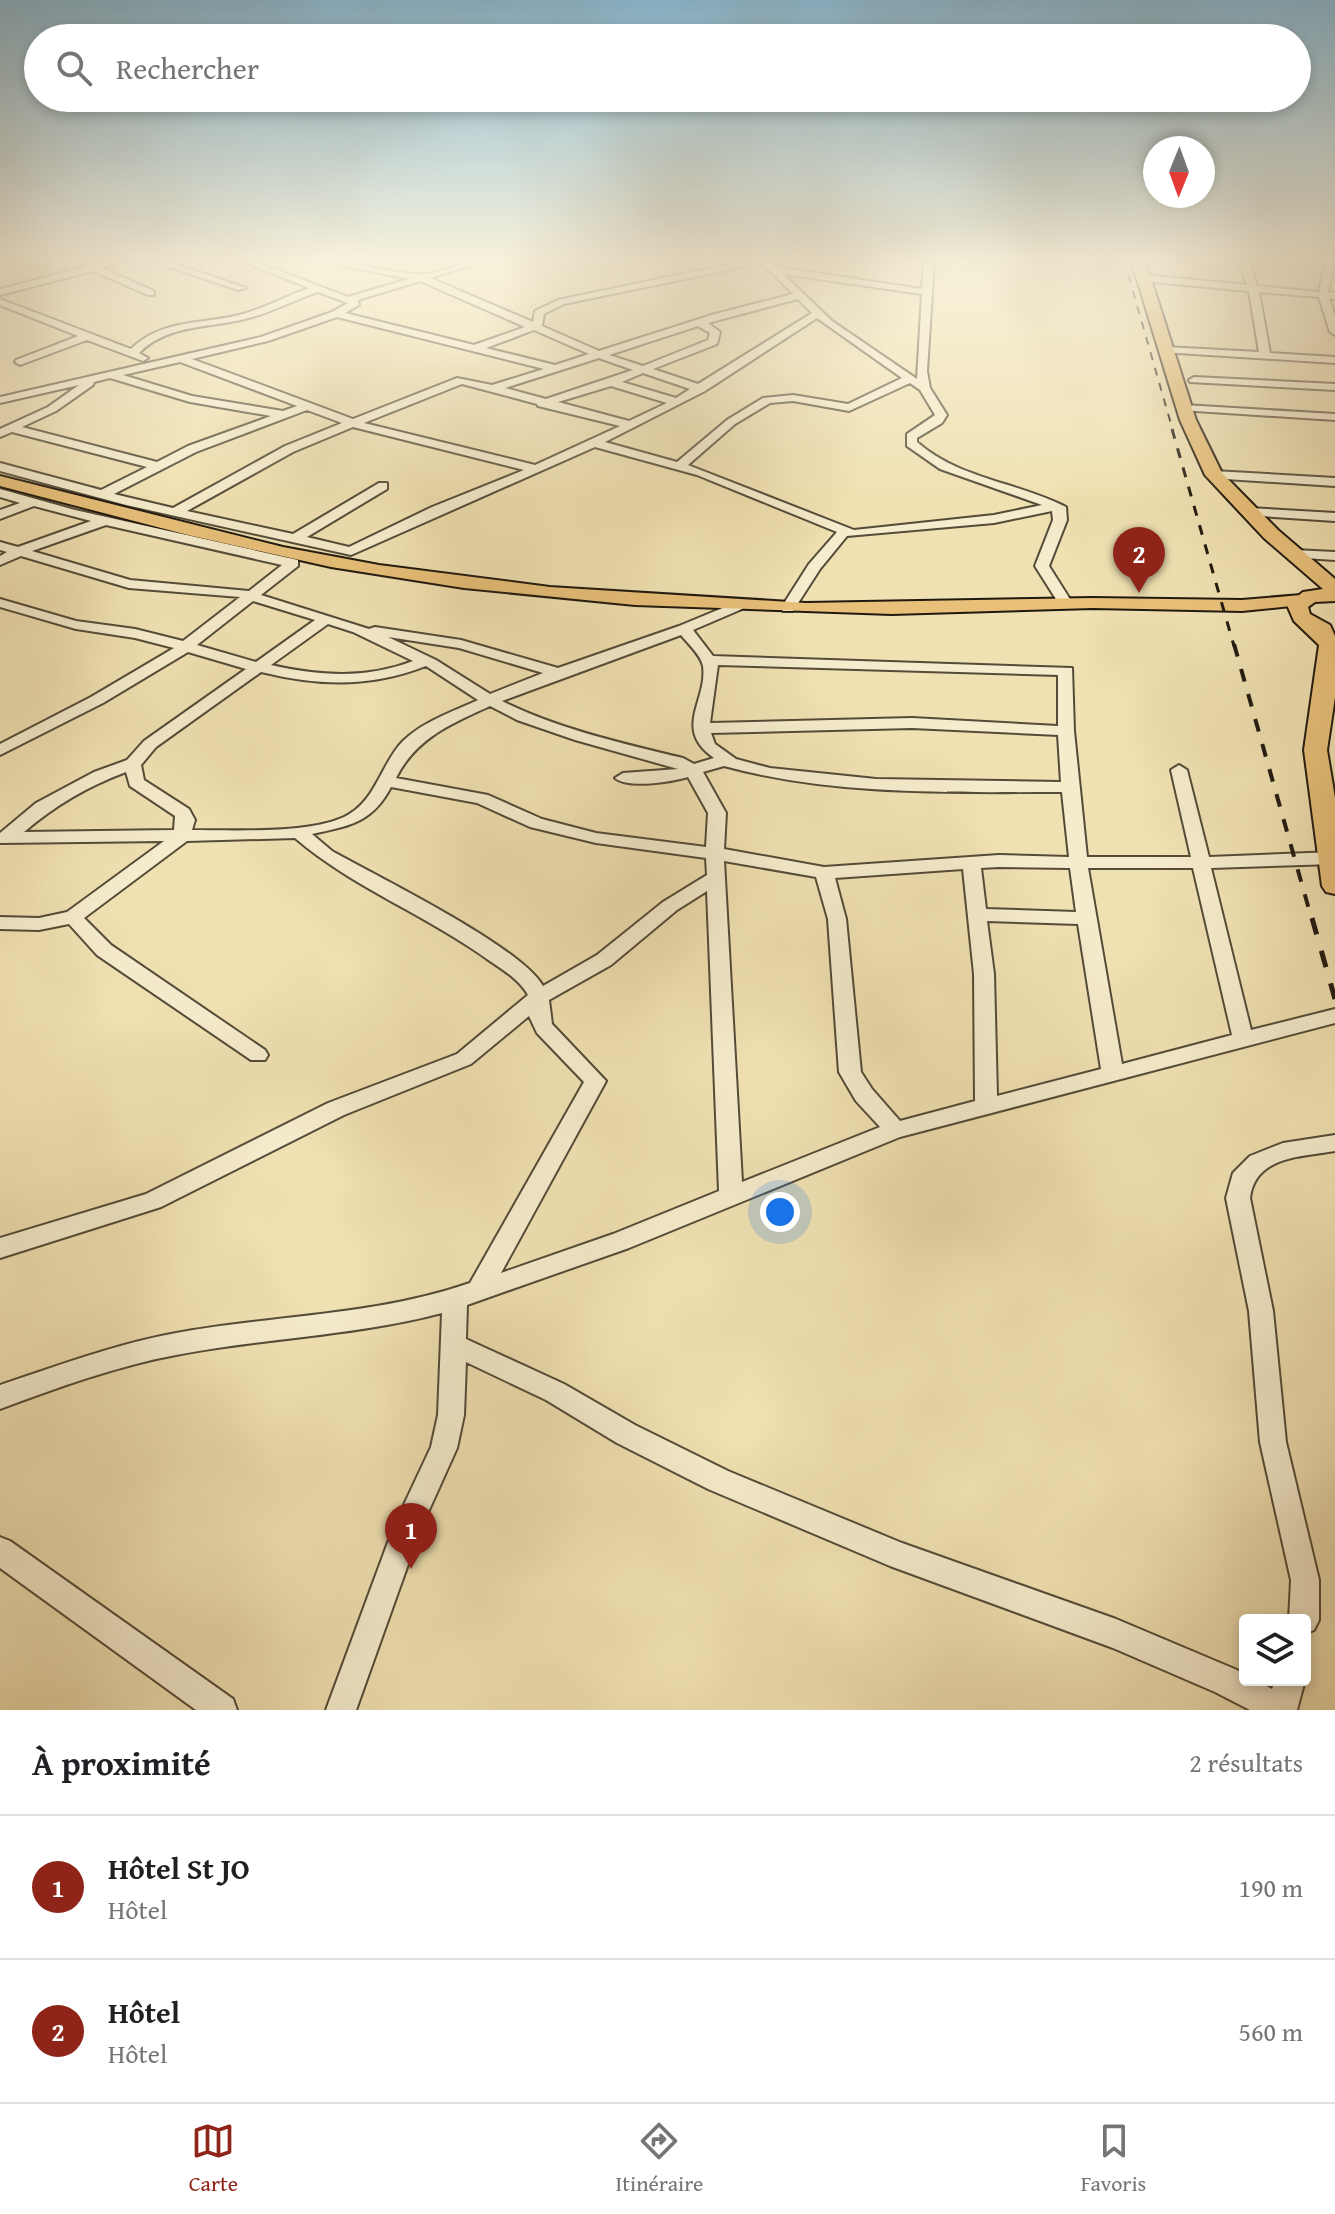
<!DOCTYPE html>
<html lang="fr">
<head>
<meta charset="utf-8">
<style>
	body { margin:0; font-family:"Gentium Book Plus",serif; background:#f6f6f6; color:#202124 }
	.controls { position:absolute; right:24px; bottom:24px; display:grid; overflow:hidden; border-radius:8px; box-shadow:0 4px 12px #0003 }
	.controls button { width:72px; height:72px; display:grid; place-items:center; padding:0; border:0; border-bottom:2px solid #e0e0e0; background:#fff; color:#202124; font:40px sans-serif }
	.compass { position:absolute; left:1143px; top:136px; width:72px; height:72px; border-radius:50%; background:#fff; box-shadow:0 4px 12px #0003; rotate:181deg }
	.you { position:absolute; left:780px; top:1212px; width:28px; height:28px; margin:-20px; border:6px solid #fff; border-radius:50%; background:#1a73e8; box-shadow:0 0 0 12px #1a73e833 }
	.badge { display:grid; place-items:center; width:52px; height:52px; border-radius:50%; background:#8f2418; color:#fff; font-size:26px; font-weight:700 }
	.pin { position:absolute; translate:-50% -66px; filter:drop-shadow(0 2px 4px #0008) }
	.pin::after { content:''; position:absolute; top:42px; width:28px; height:24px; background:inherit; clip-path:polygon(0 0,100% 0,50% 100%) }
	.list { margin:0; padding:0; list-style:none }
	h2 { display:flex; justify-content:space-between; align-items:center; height:104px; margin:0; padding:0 32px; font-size:34px }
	h2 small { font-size:26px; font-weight:400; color:#757577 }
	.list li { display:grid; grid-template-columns:52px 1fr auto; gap:24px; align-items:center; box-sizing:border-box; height:144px; padding:0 32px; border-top:2px solid #e0e0e0 }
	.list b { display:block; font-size:30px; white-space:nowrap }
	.list p { margin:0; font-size:26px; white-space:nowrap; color:#757577 }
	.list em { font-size:26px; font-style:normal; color:#757577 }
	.icon { flex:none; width:44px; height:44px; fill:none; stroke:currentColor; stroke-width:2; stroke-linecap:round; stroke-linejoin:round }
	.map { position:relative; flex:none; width:1335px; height:1710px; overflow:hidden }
	.search { position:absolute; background:#fff; box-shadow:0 4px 12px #0003; left:24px; right:24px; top:24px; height:88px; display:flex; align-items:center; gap:20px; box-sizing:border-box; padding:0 28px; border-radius:44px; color:#757577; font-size:30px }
	.sheet { height:392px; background:#fff }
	nav { display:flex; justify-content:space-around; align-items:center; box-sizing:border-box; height:112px; border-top:2px solid #e0e0e0; background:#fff; font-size:22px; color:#757577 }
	nav a { display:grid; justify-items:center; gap:4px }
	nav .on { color:#8f2418 }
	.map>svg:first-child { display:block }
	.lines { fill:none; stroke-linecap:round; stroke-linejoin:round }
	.minor-casing { stroke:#544b38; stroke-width:4 }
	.major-casing { stroke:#20190f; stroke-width:4 }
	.highway-casing { stroke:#20190f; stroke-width:4 }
	.minor { fill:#f5eccd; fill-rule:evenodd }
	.major { fill:#e8c079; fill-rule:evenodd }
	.highway { fill:#e8c079; fill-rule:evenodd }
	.rail-far3 { stroke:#20190f; stroke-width:2; stroke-dasharray:8 8; stroke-linecap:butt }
	.rail-far2 { stroke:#20190f; stroke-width:3; stroke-dasharray:10 10; stroke-linecap:butt }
	.rail-far1 { stroke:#20190f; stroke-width:4; stroke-dasharray:13 13; stroke-linecap:butt }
	.rail { stroke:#20190f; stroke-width:5; stroke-dasharray:17 17; stroke-linecap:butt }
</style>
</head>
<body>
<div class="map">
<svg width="1335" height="1710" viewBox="0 0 1335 1710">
	<rect width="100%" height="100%" fill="#f0e1b2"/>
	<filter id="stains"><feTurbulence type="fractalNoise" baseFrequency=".0025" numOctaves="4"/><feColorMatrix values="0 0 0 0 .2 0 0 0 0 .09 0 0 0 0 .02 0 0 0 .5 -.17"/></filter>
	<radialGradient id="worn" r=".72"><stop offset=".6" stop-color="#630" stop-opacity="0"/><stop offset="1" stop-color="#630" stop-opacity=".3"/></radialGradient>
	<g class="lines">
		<g class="minor-casing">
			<g id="minor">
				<path d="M8,260H52L47,263H13Z"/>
				<path d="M112,260H128L102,268L154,291V295H148L93,271L0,295V289Z"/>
				<path d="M149,260H163L246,288L238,290Z"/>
				<path d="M238,260H251L348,297L409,279L315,260C350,260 383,272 417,274C439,276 462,260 486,260L430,278L533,322L535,311L558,300L749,260H769L777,267L922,289L924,260H934L927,371L930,388L947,415L942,423L917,438V442C959,479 1017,482 1066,507L1067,520L1049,566L1073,604L1071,607H1061L1035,566L1053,520L1052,511L994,523L847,536L820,569L793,611H783L781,608L809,564L837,532L697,475L595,447L351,555L126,505L0,471V463L101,490L147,467L12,432L0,437V429L48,407L79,385L0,403V397L261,337L332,312L348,303L318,292C296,299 275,311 252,317C214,329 170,322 139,353L148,358L143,361L87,340L20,365L15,362L16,360L78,336L0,305V299L131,349C162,318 204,325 243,314C266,307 287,296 309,288ZM762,263L793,294L715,314L599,351L542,326L544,314L564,304ZM783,274L922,294L917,379L832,321ZM420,281L525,327L474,345L345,313L359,305L358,300ZM798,299L812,313L698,384L653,369L717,344L720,332L708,323ZM337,317L544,369L492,385L457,378L353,419L192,359L268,341ZM817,318L902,378L848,404L793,395L763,398L727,420L677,462L605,442L705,391ZM698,326L710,333L708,340L643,366L609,355ZM534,330L589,354L555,365L486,348ZM599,358L633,370L546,399L505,388ZM180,362L297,406L283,411L192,396L123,375ZM643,373L690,389L676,398L622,382ZM110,378L190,402L271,416L188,446L157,462L22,427L56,411L93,385L94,382ZM910,383L920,390L935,415L907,434V446L940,469L1042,505L994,515L854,530L688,465L735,424L770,403L793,401L849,411ZM462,384L537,404L538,406L620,426L535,465L364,423ZM611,386L667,403L629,421L558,402ZM307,410L342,423L285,446L173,508L114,494L196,452ZM353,427L524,470L432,507L349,547L307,537L387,489V483H379L293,534L187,511L293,452Z"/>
				<path d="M1239,260H1249L1257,286L1319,292L1326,260H1335L1328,292L1335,293V299L1329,298L1335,316V335L1330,332L1319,297L1259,292L1270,353L1335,357V363L1162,352V348L1166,347L1259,352L1249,291L1143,281L1138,278L1143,275L1247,285Z"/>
				<path d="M1194,377L1335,384V390L1190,382L1189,380Z"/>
				<path d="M1184,405L1335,414V420L1180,410V406Z"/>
				<path d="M1214,471L1335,478V486L1210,478V472Z"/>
				<path d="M0,489L75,510L298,560V566L261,595L369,629L375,627L461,640L558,668L679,626L737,602L744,606L742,609L693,630L713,656L1072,668L1074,731L1087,857H1191L1171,770L1179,765L1187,770L1209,857L1335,852V864L1211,868L1251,1030L1335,1009V1023L900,1137L629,1248L467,1305L466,1339L564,1384L635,1425L728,1471L902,1543L1116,1619L1237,1670L1245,1675V1680H1255L1272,1689L1275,1680H1305L1297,1710H1250L1215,1692L1113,1648L890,1566L708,1489L617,1443L546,1400L466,1362L464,1415L457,1448L421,1528L356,1710H326L394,1526L431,1447L438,1415L442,1313C355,1336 264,1338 176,1355C116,1366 57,1388 0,1409V1385C57,1366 116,1344 176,1333C274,1315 375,1316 470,1283L584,1082L537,1033L529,1016L471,1064L344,1115L161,1207L0,1258V1238L146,1194L328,1103L457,1054L528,995C519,979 503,970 487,959C426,915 352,887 295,838L187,841L84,918L111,945L265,1050L268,1055L265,1060H251L97,955L69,924L39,930L0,929V917L39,918L67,912L164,841L0,843V833L36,803L94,772L127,760L144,741L246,669L188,652L103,703L0,755V744L91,697L174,648L135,638L76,629L0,607V599L76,621L135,629L183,641L240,597L129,588L21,556L0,565V556L7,552L0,550V542L18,547L91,521L34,506L0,519V510L20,503L0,497ZM106,525L282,565L249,591L130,580L32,551ZM253,601L315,620L256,662L197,645ZM328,624L353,632L413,661C366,679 320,676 271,665ZM681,635C688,644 701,655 703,666C708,700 672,729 714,758L694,764L683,758C621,743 559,729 502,701ZM388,637L459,648L543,673L490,694L436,660ZM718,665L1058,675V726L912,718L710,723ZM426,666L478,700C452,712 424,721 403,741C380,765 376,802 344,817C307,834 233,830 192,830L195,820L189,809L144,780L141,765L156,747L261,672C319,686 370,688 426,666ZM490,706L517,720L575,740L678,769L623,773L615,778C628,789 671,782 688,777L708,813L706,847L596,833L542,819L488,795L396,778C416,738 451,724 490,706ZM912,728L1058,735L1061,782L876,779L770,768L736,759L715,744L711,733ZM724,766C834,796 949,792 1062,792L1069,857L999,855L824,867L724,849L726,813L703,772ZM126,772L130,786L175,816L174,830L24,832C54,806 88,786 126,772ZM391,787L477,803L530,827L596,843L706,858L707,875L663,902L597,955L543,986C520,946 378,877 332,851L312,834C349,826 372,823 391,787ZM724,861L816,877L828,919L839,1072L856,1101L880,1127L742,1182ZM999,867L1070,868L1076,912L986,909L981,868ZM1088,868H1193L1232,1035L1122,1064ZM963,869L974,974L975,1101L900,1121L872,1089L861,1072L846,919L835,878ZM707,891L719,1191L613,1234L501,1273L606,1081L552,1024L549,1000L611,965L677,910ZM987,921L1078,924L1101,1069L997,1096L994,974Z"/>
				<path d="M1249,508L1335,513V521L1244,515V509Z"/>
				<path d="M1294,550L1335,552V560L1289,557V551Z"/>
				<path d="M1335,1135V1151C1301,1157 1255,1156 1250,1198L1273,1311L1286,1442L1319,1580V1620L1314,1630L1305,1634V1620H1289L1291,1580L1260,1442L1249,1311L1226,1198L1233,1173L1250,1156L1283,1143Z"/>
				<path d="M0,1537L10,1541L233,1699L237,1710H196L0,1568Z"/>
			</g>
		</g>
		<g class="major-casing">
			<path id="major" d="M0,476L283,547L379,565L550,587L806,603L1093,598L1242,600L1301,595L1310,600L1301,605L1242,611L1093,608L892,614L635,605L464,588L331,567L188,535L0,486Z"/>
		</g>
		<g class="highway-casing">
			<path id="highway" d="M1131,260H1145L1196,420L1222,473L1278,530L1335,579V601L1315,602L1308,607L1310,614L1330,625L1335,636V697L1327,750L1335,798V894L1326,892L1322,886L1304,750L1319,645L1294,621L1287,605L1303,592L1323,589L1264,538L1205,475L1180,420Z"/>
		</g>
		<use href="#minor" class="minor"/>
		<use href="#major" class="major"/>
		<use href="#highway" class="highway"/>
		<path class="rail-far3" d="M1124,260L1173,431"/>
		<path class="rail-far2" d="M1172,429L1234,646"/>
		<path class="rail-far1" d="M1234,644L1312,920"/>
		<path class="rail" d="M1312,918L1335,999"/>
	</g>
	<linearGradient id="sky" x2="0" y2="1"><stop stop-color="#89b8d2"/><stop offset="0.52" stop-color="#f8f2dc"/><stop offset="1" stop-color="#f8f2dc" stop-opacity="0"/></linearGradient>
	<rect width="1335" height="499" fill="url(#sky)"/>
	<rect width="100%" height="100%" filter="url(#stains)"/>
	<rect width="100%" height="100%" fill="url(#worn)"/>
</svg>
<div class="controls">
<button><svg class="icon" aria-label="layers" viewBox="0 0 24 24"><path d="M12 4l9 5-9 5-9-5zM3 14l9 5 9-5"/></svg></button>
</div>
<svg class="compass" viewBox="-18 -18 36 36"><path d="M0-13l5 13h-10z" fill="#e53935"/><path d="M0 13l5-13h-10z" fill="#757577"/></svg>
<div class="you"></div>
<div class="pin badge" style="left:411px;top:1569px">1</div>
<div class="pin badge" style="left:1139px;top:593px">2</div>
<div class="search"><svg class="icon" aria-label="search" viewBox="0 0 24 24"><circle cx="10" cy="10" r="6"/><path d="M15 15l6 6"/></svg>Rechercher</div>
</div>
<section class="sheet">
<h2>À proximité<small>2 résultats</small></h2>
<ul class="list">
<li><span class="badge">1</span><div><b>Hôtel St JO</b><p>Hôtel</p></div><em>190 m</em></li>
<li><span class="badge">2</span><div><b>Hôtel</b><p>Hôtel</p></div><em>560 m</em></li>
</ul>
</section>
<nav>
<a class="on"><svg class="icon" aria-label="map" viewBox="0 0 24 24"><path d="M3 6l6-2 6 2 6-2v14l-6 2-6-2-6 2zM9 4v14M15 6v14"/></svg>Carte</a>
<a><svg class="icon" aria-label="directions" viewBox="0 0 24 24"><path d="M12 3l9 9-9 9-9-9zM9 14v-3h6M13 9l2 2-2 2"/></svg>Itinéraire</a>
<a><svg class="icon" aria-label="saved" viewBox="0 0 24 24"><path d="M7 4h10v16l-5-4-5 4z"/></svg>Favoris</a>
</nav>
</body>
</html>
